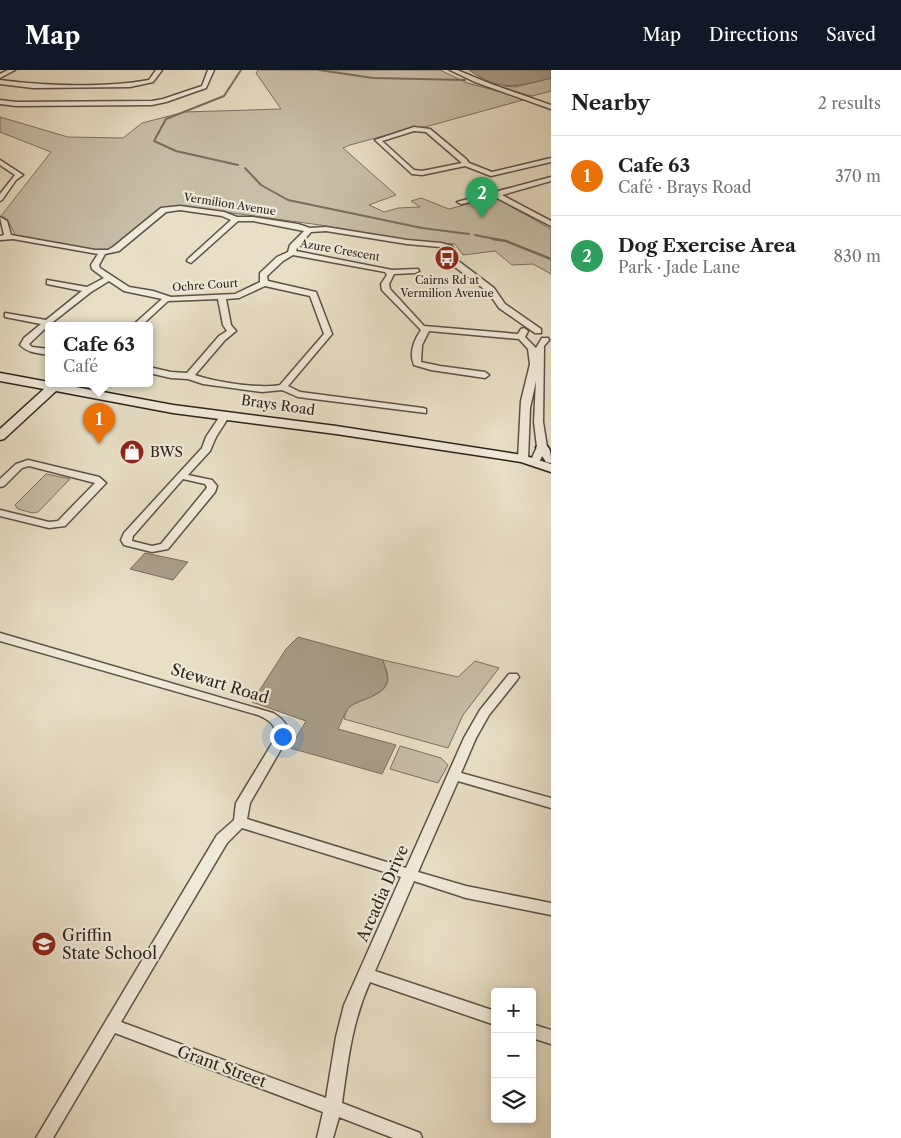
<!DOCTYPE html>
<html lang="en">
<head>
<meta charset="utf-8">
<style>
  :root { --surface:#fff; --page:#f6f6f6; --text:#202124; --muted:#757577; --line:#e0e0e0; --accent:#111827 }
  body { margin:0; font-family:"Libre Caslon Text",serif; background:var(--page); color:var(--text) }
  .controls { position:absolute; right:15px; bottom:15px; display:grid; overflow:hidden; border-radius:5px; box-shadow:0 2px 8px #0003 }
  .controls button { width:45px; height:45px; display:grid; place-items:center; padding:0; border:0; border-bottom:1px solid var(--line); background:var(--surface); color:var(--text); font:25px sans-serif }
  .you { position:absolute; left:282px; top:666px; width:18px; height:18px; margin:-12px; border:4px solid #fff; border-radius:50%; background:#1a73e8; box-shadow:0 0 0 8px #1a73e833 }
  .badge { display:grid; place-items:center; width:32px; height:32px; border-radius:50%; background:var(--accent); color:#fff; font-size:16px; font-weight:700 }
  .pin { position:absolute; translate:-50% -41px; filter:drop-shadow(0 1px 2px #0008) }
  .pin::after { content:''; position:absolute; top:26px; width:18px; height:15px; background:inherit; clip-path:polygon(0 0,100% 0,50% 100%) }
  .popup { position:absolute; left:45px; top:252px; width:108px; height:65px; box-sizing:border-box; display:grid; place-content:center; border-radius:5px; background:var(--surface); filter:drop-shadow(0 1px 4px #0005); font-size:16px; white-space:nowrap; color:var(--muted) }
  .popup b { font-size:19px; color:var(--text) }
  .popup::after { content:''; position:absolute; left:50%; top:100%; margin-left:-10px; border:10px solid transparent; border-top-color:var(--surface) }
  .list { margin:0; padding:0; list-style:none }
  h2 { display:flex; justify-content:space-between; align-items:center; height:65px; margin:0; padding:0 20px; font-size:21px }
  h2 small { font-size:16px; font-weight:400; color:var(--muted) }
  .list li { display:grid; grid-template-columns:32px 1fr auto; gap:15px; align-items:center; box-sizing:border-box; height:80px; padding:0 20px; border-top:1px solid var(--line) }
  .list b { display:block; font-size:19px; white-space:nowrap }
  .list p { margin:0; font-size:16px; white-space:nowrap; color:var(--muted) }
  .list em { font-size:16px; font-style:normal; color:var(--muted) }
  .icon { flex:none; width:28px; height:28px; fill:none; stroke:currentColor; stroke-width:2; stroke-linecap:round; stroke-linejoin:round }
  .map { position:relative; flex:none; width:551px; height:1068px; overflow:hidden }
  header { display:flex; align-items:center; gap:30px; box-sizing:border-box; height:70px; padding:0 25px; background:var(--accent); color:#fff }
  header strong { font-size:24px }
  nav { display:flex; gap:28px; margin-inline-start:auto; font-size:18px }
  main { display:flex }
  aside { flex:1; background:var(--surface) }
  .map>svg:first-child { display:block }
</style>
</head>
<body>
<header>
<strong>Map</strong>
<nav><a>Map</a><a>Directions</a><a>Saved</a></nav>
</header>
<main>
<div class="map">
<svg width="551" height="1068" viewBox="0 0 551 1068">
  <rect width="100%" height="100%" fill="#e8dfc6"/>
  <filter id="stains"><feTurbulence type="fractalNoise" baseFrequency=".004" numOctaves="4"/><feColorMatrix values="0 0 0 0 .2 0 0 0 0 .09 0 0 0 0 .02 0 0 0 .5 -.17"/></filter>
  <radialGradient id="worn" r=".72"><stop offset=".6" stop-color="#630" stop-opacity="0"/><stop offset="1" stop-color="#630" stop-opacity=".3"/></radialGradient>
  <!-- green -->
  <g fill="#c8bfa9" stroke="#7b7162">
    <polygon points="258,0 440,0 467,13 520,27 523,30 425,57 416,57 350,75 343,78 396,125 369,135 384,142 398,138 420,137 411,131 421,128 449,139 494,127 551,159 551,204 533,194 512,195 495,181 463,185 455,174 411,171 320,155 181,136 161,138 111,179 98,180 16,166 7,149 1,146 51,82 0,62 0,47 68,67 123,68 142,53 185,42 281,39 256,3"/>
    <polygon points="551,8 551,21 532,26 501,18 505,16 515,17"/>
    <polygon points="46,404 70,409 38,442 32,443 18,439 15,435"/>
    <path d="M383 590 458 607 475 591 499 598 463 645 448 678 344 649C345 645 346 641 348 638 358 628 388 627 388 608 388 602 384 596 383 590Z"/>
    <polygon points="400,676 441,688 448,695 438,713 390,699"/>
  </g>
  <!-- water -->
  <g fill="#a99f8c" stroke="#786d5f">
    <path d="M469 0H551V8C517 17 500 22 469 0Z"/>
    <polygon points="145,483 188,492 173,510 130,499"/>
    <path d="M298 567 383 590C384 597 389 605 387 612 383 626 362 629 352 635 345 639 342 652 338 659L396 675 382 704 290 678 306 651 252 632 286 579Z"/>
  </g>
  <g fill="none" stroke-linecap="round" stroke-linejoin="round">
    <!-- stream-far1 -->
    <g stroke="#786d5f" stroke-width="2">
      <polyline points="319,0 373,8 465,10"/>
      <polyline points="238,95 176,81 154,71 166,49 224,26 241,0"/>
      <polyline points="245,98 261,115 288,130 422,158 469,164"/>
      <polyline points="475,165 500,170"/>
    </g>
    <!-- stream -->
    <polyline stroke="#786d5f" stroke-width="2.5" points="493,169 506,171 551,189"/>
    <defs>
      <g id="street">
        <polygon points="8,0 15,0 0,8 0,4"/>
        <path d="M156 0H162L153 12 130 17 33 18 0 14V10C45 16 105 18 149 10Z"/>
        <polygon points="208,0 214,0 206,18 166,32 152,35 16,36 0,34 0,30 16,32 152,31 163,29 202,16"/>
        <polygon points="450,0 457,0 491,14 551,35 551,39 475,12"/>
        <path d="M414 57 430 59 466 89 469 93 492 102 551 88V92L491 106 465 96 422 105 412 104 375 70ZM414 61 426 62 462 93 422 101 414 100 382 71Z"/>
        <polygon points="0,90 23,105 16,110 2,130 0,131 0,124 15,105 0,95"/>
        <polygon points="551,107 551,111 502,125 551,151 551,156 495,127 461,134 457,132"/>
        <path d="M180 136 224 142 237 147H253L298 154 310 158 326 157 407 170 441 173 452 176 456 182 455 188 457 190 494 218 505 234 541 259V263H535L499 238 488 222 451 194 447 188 448 182 440 177 407 174 326 161 311 162 297 178 296 181 392 200 418 199 419 201 415 203 394 204 389 214 390 219 424 256 518 264 521 259 524 258 528 261 525 267 536 278 542 268H548L549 270 544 276 543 352 547 377 538 394H532L530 392 537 377 534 352 536 311 530 338 528 389 523 392 518 389 521 331 530 294 528 279 519 269 429 261 422 275 421 292 440 296 485 302 489 305 485 308 431 300 414 295C409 283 414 270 421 260L382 220 381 214 387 205 385 202 293 185 283 191 267 206 268 211 316 222 332 264 288 316 300 322 423 338 426 339V343L298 327 282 320 262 322 203 314 188 309 171 308 149 303V297L171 302 187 303 219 266 227 261 223 255 218 229 168 231 142 255H133L162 229 124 221 109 211 91 222 49 255 29 274 32 277 49 279V285C38 283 28 283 20 275L24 268 41 254 5 247V243L46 250 82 221 47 214V210L87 217 104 208 92 199 91 195 98 184 13 169 0 170V166L4 165 0 147 7 151 11 165 95 180H108L113 177 161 138ZM180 140 222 146 231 150 188 189 187 191 191 193 238 151H253L304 161 290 175 288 182 277 187 260 203V212L235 224 171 227 153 221 129 217 100 198 99 195 105 184 119 181 166 142ZM265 216 310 226 324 264 280 315C260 319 214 312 195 305L225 270 236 261 231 255 226 229 239 228Z"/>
        <path d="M225 342 230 345 216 367 210 381 188 405 212 410 217 416 215 422 168 479 152 482 124 475 121 470 124 463 202 378 206 367 222 343ZM183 409 205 414 207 417 206 419 161 474 152 476 132 471 133 466Z"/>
        <polygon points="28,390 99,407 106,413 65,456 49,458 0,446 0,440 49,452 58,451 95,413 29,396 22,398 4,416 0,417 0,409 16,394"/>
        <path d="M0 563 273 643C283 649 289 655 288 667L250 733 247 749 406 798 464 668 480 640 509 604H517L519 607 517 610 489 645 476 668 461 703 551 728V738L458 711 418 802 466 816 551 833V845L466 828 414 811 375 901 495 941V955L370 912C352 952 348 990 342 1033L420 1063 422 1068H393L339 1047 333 1068H317L323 1042 115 963 53 1068H36L217 765 234 750 236 733 276 667C276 654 269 650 258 645L0 571ZM242 758 401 807 344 935 336 967 326 1028 121 952 227 773Z"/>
        <polygon points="532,954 551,960 551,974 532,968"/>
      </g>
      <g id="secondary">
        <polygon points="0,303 173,335 336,356 523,385 551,394 551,402 521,392 489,387 336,364 173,343 56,321 4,369 0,370 0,359 44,319 0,311"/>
        <path d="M542 373C551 376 551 384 551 393L546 392 536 377Z"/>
      </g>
    </defs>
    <!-- street casing -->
    <use href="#street" stroke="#5c5246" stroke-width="3"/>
    <!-- secondary casing -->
    <use href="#secondary" stroke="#2e231b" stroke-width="3"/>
    <!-- street -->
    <use href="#street" fill="#f0eada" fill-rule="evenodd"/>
    <!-- secondary -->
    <use href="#secondary" fill="#f0eada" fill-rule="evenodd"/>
  </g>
  <!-- icons -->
  <defs>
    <symbol id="bus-disc" viewBox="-11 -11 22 22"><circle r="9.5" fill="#8f2418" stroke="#f0eada"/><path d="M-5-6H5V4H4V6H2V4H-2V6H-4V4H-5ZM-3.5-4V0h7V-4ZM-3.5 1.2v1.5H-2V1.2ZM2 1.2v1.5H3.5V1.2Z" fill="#fff"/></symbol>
    <symbol id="shop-disc" viewBox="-11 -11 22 22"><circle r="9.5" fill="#8f2418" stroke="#f0eada"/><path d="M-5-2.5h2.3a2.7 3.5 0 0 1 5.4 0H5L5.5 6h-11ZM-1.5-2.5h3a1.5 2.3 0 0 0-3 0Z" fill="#fff"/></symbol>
    <symbol id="school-disc" viewBox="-11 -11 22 22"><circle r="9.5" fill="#8f2418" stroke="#f0eada"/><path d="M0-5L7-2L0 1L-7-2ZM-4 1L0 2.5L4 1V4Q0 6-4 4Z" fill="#fff"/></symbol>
  </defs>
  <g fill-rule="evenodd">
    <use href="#bus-disc" x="433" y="174" width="28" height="28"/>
    <use href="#shop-disc" x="118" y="368" width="28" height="28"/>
    <use href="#school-disc" x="30" y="860" width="28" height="28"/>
  </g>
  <g text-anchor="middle" stroke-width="4.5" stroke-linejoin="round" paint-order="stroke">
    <!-- far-street labels -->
    <g font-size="11" fill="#2e231b" stroke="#f0eada">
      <text transform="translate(230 134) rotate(9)" y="4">Vermilion Avenue</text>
      <text transform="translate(340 180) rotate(10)" y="4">Azure Crescent</text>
      <text transform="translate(205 215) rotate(-4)" y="4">Ochre Court</text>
    </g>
    <!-- far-poi labels -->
    <g font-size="11" fill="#2e231b" stroke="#f0eada">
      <text x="447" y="214">Cairns Rd at<tspan x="447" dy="13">Vermilion Avenue</tspan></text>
    </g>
    <!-- street labels -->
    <g font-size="14" fill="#2e231b" stroke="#f0eada">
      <text transform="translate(278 335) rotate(8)" y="5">Brays Road</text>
    </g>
    <!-- poi labels -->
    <g font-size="14" fill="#2e231b" stroke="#f0eada" text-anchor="start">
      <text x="150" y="387">BWS</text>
    </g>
    <!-- near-street labels -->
    <g font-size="16" fill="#2e231b" stroke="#f0eada">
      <text transform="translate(220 613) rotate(17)" y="6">Stewart Road</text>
      <text transform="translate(382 823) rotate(-66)" y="6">Arcadia Drive</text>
      <text transform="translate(222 996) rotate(20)" y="6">Grant Street</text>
    </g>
    <!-- near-poi labels -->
    <g font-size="16" fill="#2e231b" stroke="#f0eada" text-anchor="start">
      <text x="62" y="871">Griffin<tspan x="62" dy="18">State School</tspan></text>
    </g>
  </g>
  <rect width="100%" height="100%" filter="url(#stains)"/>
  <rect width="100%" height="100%" fill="url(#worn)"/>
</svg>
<div class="controls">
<button>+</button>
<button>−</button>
<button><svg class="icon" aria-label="layers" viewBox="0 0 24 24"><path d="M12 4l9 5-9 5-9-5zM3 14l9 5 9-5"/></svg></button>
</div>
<div class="you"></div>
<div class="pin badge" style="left:99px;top:374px;background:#e8710a">1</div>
<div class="popup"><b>Cafe 63</b>Café</div>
<div class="pin badge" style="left:482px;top:148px;background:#2e9e5b">2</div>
</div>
<aside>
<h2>Nearby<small>2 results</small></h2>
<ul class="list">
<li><span class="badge" style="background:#e8710a">1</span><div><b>Cafe 63</b><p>Café · Brays Road</p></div><em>370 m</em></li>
<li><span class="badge" style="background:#2e9e5b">2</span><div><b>Dog Exercise Area</b><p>Park · Jade Lane</p></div><em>830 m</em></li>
</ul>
</aside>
</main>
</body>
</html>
